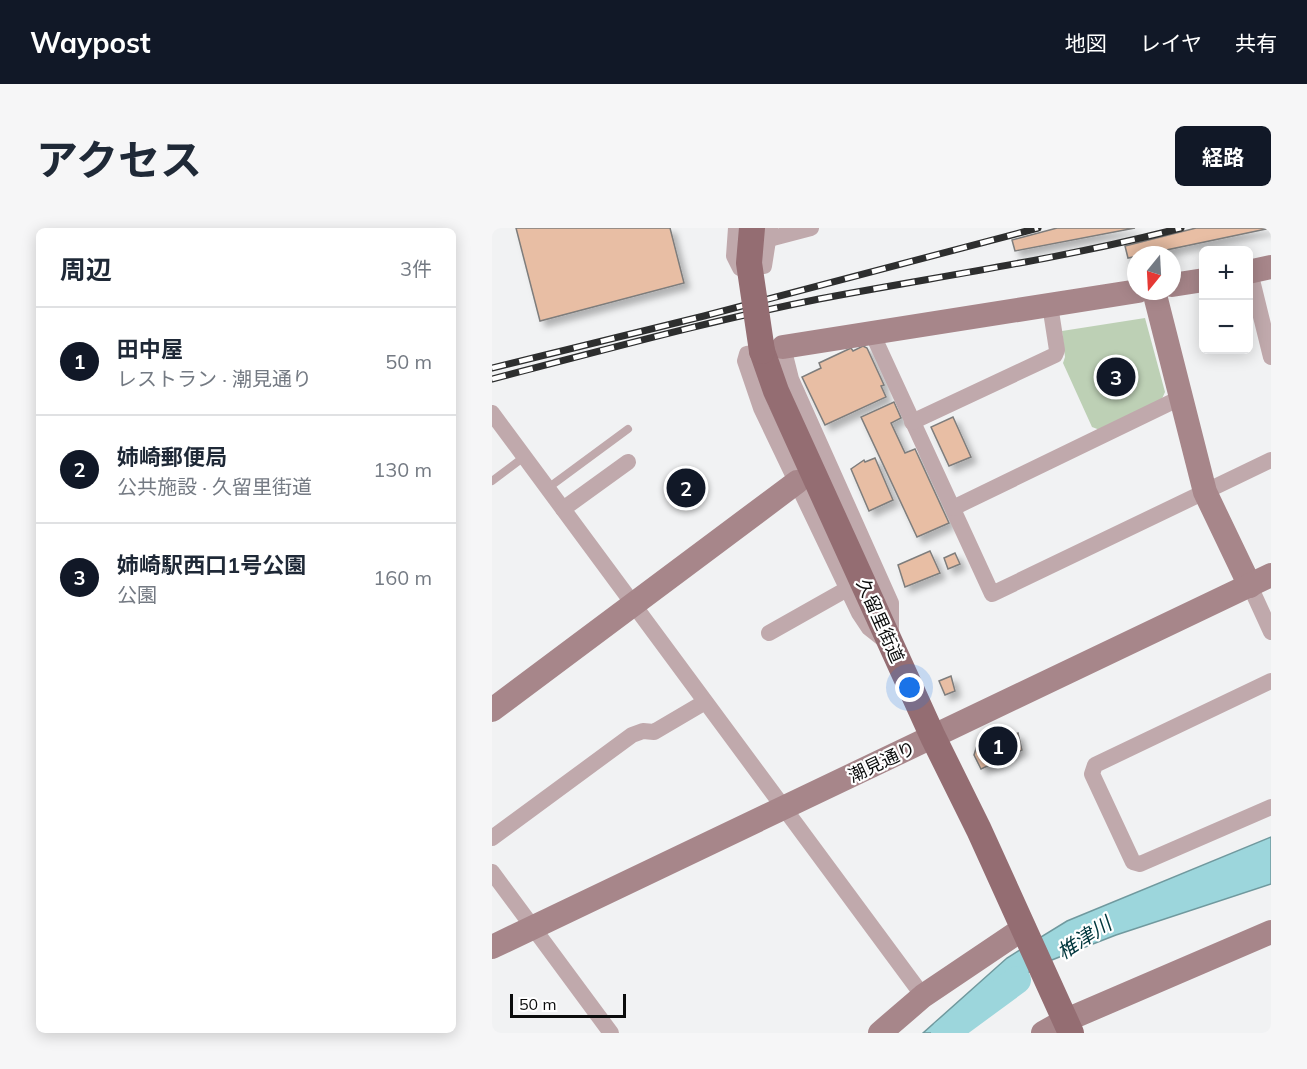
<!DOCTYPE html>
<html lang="ja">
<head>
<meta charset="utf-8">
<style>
  :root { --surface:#fff; --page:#f6f6f7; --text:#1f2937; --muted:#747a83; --line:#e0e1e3; --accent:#111827 }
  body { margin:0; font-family:Mulish,"Noto Sans JP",sans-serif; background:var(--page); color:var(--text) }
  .controls { position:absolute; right:18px; top:18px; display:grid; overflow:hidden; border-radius:9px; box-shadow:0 3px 15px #0003 }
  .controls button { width:54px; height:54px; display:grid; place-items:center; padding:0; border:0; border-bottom:2px solid var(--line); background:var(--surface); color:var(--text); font:30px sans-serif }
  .compass { position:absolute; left:635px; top:18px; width:54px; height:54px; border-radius:50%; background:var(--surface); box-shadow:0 3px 15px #0003; rotate:198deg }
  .scale { position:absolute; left:18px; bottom:15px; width:116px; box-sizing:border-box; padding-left:6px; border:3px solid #0b0c0c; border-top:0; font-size:16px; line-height:21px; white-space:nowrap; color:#0b0c0c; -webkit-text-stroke:4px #fff; paint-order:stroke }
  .you { position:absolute; left:418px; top:460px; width:21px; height:21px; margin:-15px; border:4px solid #fff; border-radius:50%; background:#1a73e8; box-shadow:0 0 0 9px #1a73e833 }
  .badge { display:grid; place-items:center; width:39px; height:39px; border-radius:50%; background:var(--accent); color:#fff; font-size:20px; font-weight:700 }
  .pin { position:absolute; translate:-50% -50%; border:3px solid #fff; box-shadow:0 2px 6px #0006 }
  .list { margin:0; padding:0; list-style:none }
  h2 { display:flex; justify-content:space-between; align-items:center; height:78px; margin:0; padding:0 24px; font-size:26px }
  h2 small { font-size:20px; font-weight:400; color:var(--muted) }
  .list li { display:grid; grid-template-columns:39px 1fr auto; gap:18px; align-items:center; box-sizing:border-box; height:108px; padding:0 24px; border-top:2px solid var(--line) }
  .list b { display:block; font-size:22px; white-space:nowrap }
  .list p { margin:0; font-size:20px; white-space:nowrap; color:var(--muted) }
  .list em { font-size:20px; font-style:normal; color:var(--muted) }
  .map { position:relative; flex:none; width:779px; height:805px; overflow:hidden; border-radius:9px }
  header { display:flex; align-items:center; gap:36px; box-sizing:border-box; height:84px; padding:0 30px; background:var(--accent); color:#fff }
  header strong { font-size:28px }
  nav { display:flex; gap:33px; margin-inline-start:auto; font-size:21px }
  .intro { display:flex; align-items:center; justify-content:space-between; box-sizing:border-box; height:144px; padding:0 36px }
  h1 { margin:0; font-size:42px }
  .button { padding:15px 27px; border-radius:9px; background:var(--accent); color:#fff; font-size:21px; font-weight:700 }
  main { display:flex; gap:36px; padding:0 36px }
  aside { flex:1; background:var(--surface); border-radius:9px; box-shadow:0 3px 15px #0003 }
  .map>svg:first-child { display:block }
</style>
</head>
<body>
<header>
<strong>Waypost</strong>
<nav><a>地図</a><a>レイヤ</a><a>共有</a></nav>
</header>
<div class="intro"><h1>アクセス</h1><a class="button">経路</a></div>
<main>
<aside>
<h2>周辺<small>3件</small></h2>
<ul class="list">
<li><span class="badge">1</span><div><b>田中屋</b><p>レストラン · 潮見通り</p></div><em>50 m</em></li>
<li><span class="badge">2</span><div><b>姉崎郵便局</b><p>公共施設 · 久留里街道</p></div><em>130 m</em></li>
<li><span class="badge">3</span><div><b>姉崎駅西口1号公園</b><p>公園</p></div><em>160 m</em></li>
</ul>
</aside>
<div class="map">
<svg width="779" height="805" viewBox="0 0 779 805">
  <defs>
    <filter id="shadow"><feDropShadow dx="5.5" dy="5.5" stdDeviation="3" flood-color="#0004"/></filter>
  </defs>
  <rect width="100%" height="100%" fill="#f1f2f3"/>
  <!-- green -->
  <polygon fill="#bdd0b5" points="653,90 673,164 669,173 608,202 600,199 571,135 573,129 570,103"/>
  <!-- water -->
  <polygon fill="#9cd6dc" stroke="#70999e" stroke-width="1.5" points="779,609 779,656 624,707 547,737 453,805 431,805 515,730 575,693"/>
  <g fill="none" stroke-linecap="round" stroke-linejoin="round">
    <!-- river -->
    <polyline stroke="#9cd6dc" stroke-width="28" points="453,805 525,752"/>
  </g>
  <!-- building -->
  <g fill="#e8bea4" stroke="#7e7d7c" stroke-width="1.5" filter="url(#shadow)">
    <polygon points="24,0 178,0 192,55 48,93"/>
    <polygon points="565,0 643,0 523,23 520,12"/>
    <polygon points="704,0 779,0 636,30 633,18"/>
    <polygon points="371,118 375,120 392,157 389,158 394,169 333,197 310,149 329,140 327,135 359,120 361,123"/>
    <polygon points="402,174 409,190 399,195 413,225 423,221 457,295 425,309 369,189"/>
    <polygon points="461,189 479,229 457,238 439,199"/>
    <polygon points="383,230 401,272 377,283 359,241 372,232 373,234"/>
    <polygon points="438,323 448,345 413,359 406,337"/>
    <polygon points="463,325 468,336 456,341 452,330"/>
    <polygon points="459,448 463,463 453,467 447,453"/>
    <polygon points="511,499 515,509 526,505 530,522 489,541 482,527 486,514"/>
  </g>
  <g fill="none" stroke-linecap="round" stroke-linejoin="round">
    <!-- lane -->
    <g stroke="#c0a9ac" stroke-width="8">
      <polyline points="0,253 32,229"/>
      <polyline points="56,260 136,201"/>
    </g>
    <!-- street -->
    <g stroke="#c0a9ac" stroke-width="16">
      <polyline points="244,0 242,28 248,40 272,38 278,0"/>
      <polyline points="277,11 319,0"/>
      <polyline points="758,44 779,129"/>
      <polyline points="380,105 500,366 779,232"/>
      <polyline points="282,121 291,119 299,151 399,375 399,408"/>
      <polyline points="261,125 255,126 253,133 269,180 367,385 377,400 396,415"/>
      <polyline points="0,185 431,768"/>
      <polyline points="420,194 563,127 565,122 558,77"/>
      <polyline points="461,280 688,170"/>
      <polyline points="71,281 136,234"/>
      <polyline points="758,358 779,404"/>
      <polyline points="277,405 355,361"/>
      <polyline points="779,453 603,537 600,546 641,634 648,636 779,579"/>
      <polyline points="0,610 140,507 151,503 162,504 213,474"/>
      <polyline points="0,644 119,805"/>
    </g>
    <!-- secondary -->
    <g stroke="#a7868a" stroke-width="24">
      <polyline points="756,44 779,39"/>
      <polyline points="680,57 712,52"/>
      <polyline points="662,63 713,264 758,358"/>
      <polyline points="291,119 646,63"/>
      <polyline points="0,482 305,254"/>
      <polyline points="0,719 779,347"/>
      <polyline points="388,805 431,768 532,700"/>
      <polyline points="551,805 572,793 779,704"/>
    </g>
    <!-- primary -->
    <polyline stroke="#946d72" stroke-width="26" points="270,123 284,163 441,509 487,602 579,805"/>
    <defs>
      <g id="rail">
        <polyline points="0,140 212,88 546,0"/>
        <path d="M0 151C109 123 217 93 327 71 448 48 570 31 689 0"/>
      </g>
    </defs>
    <!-- rail casing -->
    <use href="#rail" stroke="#2d2e2e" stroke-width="7"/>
    <!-- rail -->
    <use href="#rail" stroke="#fff" stroke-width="4.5" stroke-dasharray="14" stroke-linecap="butt"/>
    <!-- primary-bridge -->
    <polyline stroke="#946d72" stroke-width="26" points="260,0 257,35 270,123"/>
  </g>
  <g text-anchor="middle" stroke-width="4.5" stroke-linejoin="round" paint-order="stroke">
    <!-- street labels -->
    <g font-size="18" fill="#0b0c0c" stroke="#fff">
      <text transform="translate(388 393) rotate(66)" y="6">久留里街道</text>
      <text transform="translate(390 534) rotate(-25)" y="6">潮見通り</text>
    </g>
    <!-- water labels -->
    <g font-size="20" font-style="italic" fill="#00373d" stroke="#fff">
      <text transform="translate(592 710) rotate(-33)" y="7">椎津川</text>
    </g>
  </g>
</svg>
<div class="controls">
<button>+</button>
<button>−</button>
</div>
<svg class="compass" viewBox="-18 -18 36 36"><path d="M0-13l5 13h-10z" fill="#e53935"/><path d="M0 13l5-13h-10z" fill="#747a83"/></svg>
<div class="scale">50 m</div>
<div class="you"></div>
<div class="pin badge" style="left:506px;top:518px">1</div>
<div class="pin badge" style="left:194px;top:260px">2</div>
<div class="pin badge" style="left:624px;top:149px">3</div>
</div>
</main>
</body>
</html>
